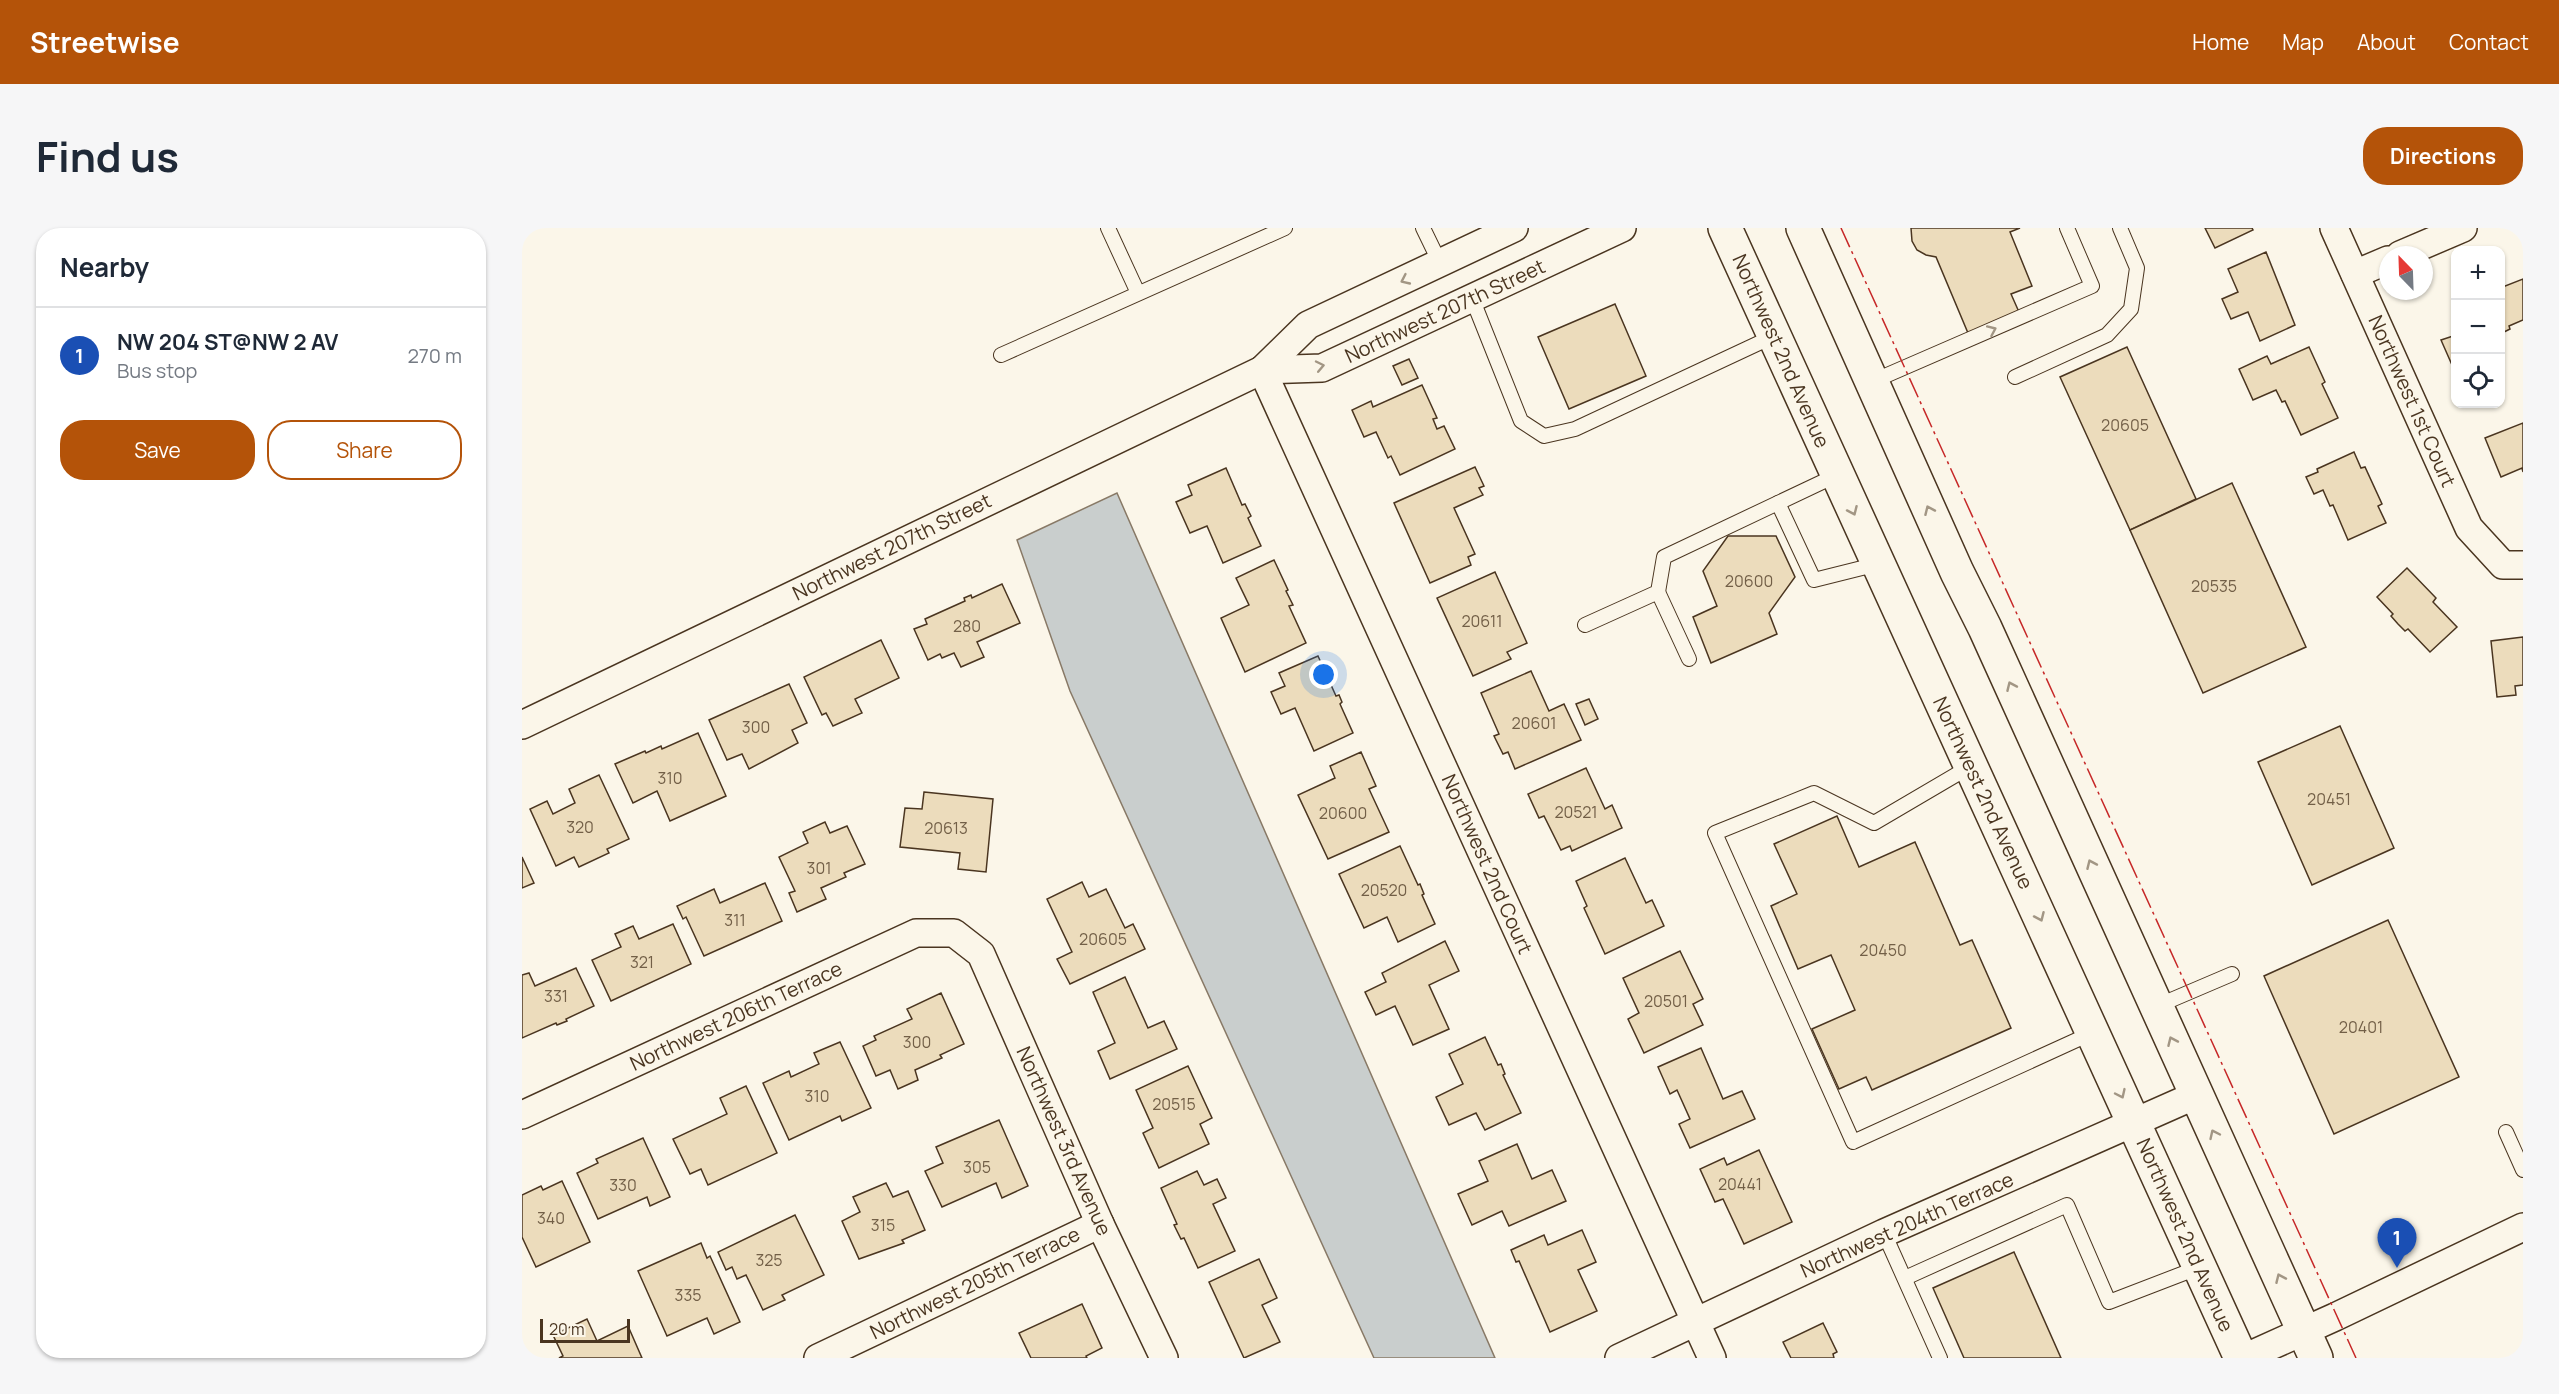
<!DOCTYPE html>
<html lang="en">
<head>
<meta charset="utf-8">
<style>
  :root { --surface:#fff; --page:#f6f6f7; --text:#1f2937; --muted:#747a83; --line:#e0e1e3; --accent:#b45309 }
  body { margin:0; font-family:Manrope,sans-serif; background:var(--page); color:var(--text) }
  .controls { position:absolute; right:18px; top:18px; display:grid; overflow:hidden; border-radius:12px; box-shadow:0 2px 4px #0004 }
  .controls button { width:54px; height:54px; display:grid; place-items:center; padding:0; border:0; border-bottom:2px solid var(--line); background:var(--surface); color:var(--text); font:30px sans-serif }
  .compass { position:absolute; left:1857px; top:18px; width:54px; height:54px; border-radius:50%; background:var(--surface); box-shadow:0 2px 4px #0004; rotate:337deg }
  .scale { position:absolute; left:18px; bottom:15px; width:90px; box-sizing:border-box; padding-left:6px; border:3px solid #4a3520; border-top:0; font-size:16px; line-height:21px; white-space:nowrap; color:#4a3520; -webkit-text-stroke:4px #fbf6e9; paint-order:stroke }
  .you { position:absolute; left:802px; top:447px; width:21px; height:21px; margin:-15px; border:4px solid #fff; border-radius:50%; background:#1a73e8; box-shadow:0 0 0 9px #1a73e833 }
  .badge { display:grid; place-items:center; width:39px; height:39px; border-radius:50%; background:var(--accent); color:#fff; font-size:20px; font-weight:700 }
  .pin { position:absolute; translate:-50% -50px; filter:drop-shadow(0 2px 3px #0008) }
  .pin::after { content:''; position:absolute; top:32px; width:21px; height:18px; background:inherit; clip-path:polygon(0 0,100% 0,50% 100%) }
  .list { margin:0; padding:0; list-style:none }
  h2 { display:flex; justify-content:space-between; align-items:center; height:78px; margin:0; padding:0 24px; font-size:26px }
  h2 small { font-size:20px; font-weight:400; color:var(--muted) }
  .list li { display:grid; grid-template-columns:39px 1fr auto; gap:18px; align-items:center; box-sizing:border-box; height:96px; padding:0 24px; border-top:2px solid var(--line) }
  .list b { display:block; font-size:22px; white-space:nowrap }
  .list p { margin:0; font-size:20px; white-space:nowrap; color:var(--muted) }
  .list em { font-size:20px; font-style:normal; color:var(--muted) }
  .actions { display:flex; gap:12px; padding:18px 24px }
  .actions a { flex:1; padding:14px 0; border:2px solid var(--accent); border-radius:24px; text-align:center; font-size:21px; color:var(--accent) }
  .actions .main { background:var(--accent); color:#fff }
  .icon { flex:none; width:33px; height:33px; fill:none; stroke:currentColor; stroke-width:2; stroke-linecap:round; stroke-linejoin:round }
  .map { position:relative; flex:none; width:2001px; height:1130px; overflow:hidden; border-radius:24px }
  header { display:flex; align-items:center; gap:36px; box-sizing:border-box; height:84px; padding:0 30px; background:var(--accent); color:#fff }
  header strong { font-size:28px }
  nav { display:flex; gap:33px; margin-inline-start:auto; font-size:21px }
  .intro { display:flex; align-items:center; justify-content:space-between; box-sizing:border-box; height:144px; padding:0 36px }
  h1 { margin:0; font-size:42px }
  .button { padding:15px 27px; border-radius:24px; background:var(--accent); color:#fff; font-size:21px; font-weight:700 }
  main { display:flex; gap:36px; padding:0 36px }
  aside { flex:1; background:var(--surface); border-radius:24px; box-shadow:0 2px 4px #0004 }
  .map>svg:first-child { display:block }
</style>
</head>
<body>
<header>
<strong>Streetwise</strong>
<nav><a>Home</a><a>Map</a><a>About</a><a>Contact</a></nav>
</header>
<div class="intro"><h1>Find us</h1><a class="button">Directions</a></div>
<main>
<aside>
<h2>Nearby<small></small></h2>
<ul class="list">
<li><span class="badge" style="background:#1a4fb4">1</span><div><b>NW 204 ST@NW 2 AV</b><p>Bus stop</p></div><em>270 m</em></li>
</ul>
<div class="actions"><a class="main">Save</a><a>Share</a></div>
</aside>
<div class="map">
<svg width="2001" height="1130" viewBox="0 0 2001 1130">
  <rect width="100%" height="100%" fill="#fbf6e9"/>
  <!-- water -->
  <polygon fill="#c9cecd" stroke="#887966" stroke-width="1.5" points="595,265 973,1130 852,1130 548,463 495,312"/>
  <!-- building -->
  <g fill="#ecdcbc" stroke="#4a3520" stroke-width="1.5">
    <polygon points="1389,0 1498,0 1488,4 1510,58 1489,66 1497,84 1446,105 1414,29 1404,27 1395,22 1390,13"/>
    <polygon points="1683,0 1730,0 1731,2 1693,20"/>
    <polygon points="1744,24 1773,97 1738,113 1726,84 1709,91 1700,71 1716,64 1706,41"/>
    <polygon points="2001,51 2001,92 1987,98 1988,101 1978,106 1978,60"/>
    <polygon points="1093,76 1124,148 1047,181 1016,109"/>
    <polygon points="1934,107 1934,146 1919,112"/>
    <polygon points="1605,119 1674,271 1608,302 1538,149"/>
    <polygon points="1787,119 1803,154 1800,156 1816,190 1779,207 1763,173 1760,174 1754,162 1731,172 1717,141 1745,128 1749,136"/>
    <polygon points="887,131 896,150 880,157 871,138"/>
    <polygon points="900,157 915,190 911,191 915,201 922,198 933,221 878,247 869,228 866,230 854,204 842,209 830,182 849,173 851,179"/>
    <polygon points="2001,195 2001,244 2000,240 1979,249 1963,210"/>
    <polygon points="1832,224 1839,240 1843,239 1860,276 1856,278 1864,295 1826,312 1811,277 1808,278 1801,262 1792,266 1784,249 1796,244 1795,241"/>
    <polygon points="953,239 962,258 957,260 961,267 932,280 953,326 946,329 949,337 908,355 872,275"/>
    <polygon points="704,240 720,277 723,276 729,288 726,290 739,318 701,335 685,298 668,305 654,274 670,267 666,257"/>
    <polygon points="1710,255 1784,419 1681,465 1608,302"/>
    <polygon points="1206,308 1254,308 1273,349 1247,385 1255,406 1189,435 1171,389 1195,378 1181,343"/>
    <polygon points="752,332 766,362 764,363 771,377 767,378 784,415 723,444 699,390 727,377 714,350"/>
    <polygon points="1885,340 1914,370 1911,374 1935,399 1908,424 1886,401 1883,403 1876,396 1869,388 1871,386 1855,369"/>
    <polygon points="973,344 1005,415 985,424 989,431 951,448 915,370"/>
    <polygon points="480,356 498,395 455,414 462,429 439,439 432,425 420,430 418,426 406,432 392,401 405,396 403,391 443,373 442,370 449,367 450,370"/>
    <polygon points="2001,409 2001,457 1993,458 1994,467 1975,469 1969,413"/>
    <polygon points="359,412 377,450 333,471 340,485 311,498 304,485 300,487 282,449"/>
    <polygon points="796,428 814,468 817,467 820,474 818,476 831,505 792,523 773,480 759,486 749,464 763,458 757,445"/>
    <polygon points="1009,443 1027,483 1042,476 1059,512 993,541 986,524 981,526 972,508 977,506 959,465"/>
    <polygon points="267,456 285,495 270,502 276,515 227,541 220,526 205,532 187,492"/>
    <polygon points="1067,471 1076,491 1063,497 1054,476"/>
    <polygon points="1818,498 1872,620 1790,657 1736,534"/>
    <polygon points="176,505 204,568 148,593 135,563 111,575 93,536 123,523 124,525 139,518 140,521"/>
    <polygon points="839,524 854,558 847,561 867,604 806,631 776,567 813,550 808,538"/>
    <polygon points="1064,540 1083,581 1090,577 1100,600 1050,623 1048,618 1039,622 1022,588 1017,590 1006,566"/>
    <polygon points="77,547 107,611 85,621 87,625 57,639 52,629 34,638 8,581 25,573 31,586 53,575 47,561"/>
    <polygon points="402,564 471,571 464,644 436,641 438,625 378,619 383,580 400,581"/>
    <polygon points="1315,588 1337,639 1393,614 1438,717 1450,712 1489,800 1350,862 1344,849 1317,861 1290,801 1333,782 1309,727 1276,741 1249,678 1275,666 1252,616"/>
    <polygon points="303,594 308,605 325,598 343,636 322,645 324,649 299,660 304,671 275,684 267,665 273,663 257,629 286,615 281,604"/>
    <polygon points="878,618 896,657 898,656 902,666 900,667 913,696 876,714 865,689 842,700 817,646"/>
    <polygon points="0,629 12,655 0,660"/>
    <polygon points="1103,630 1124,675 1130,672 1142,698 1083,726 1062,680 1065,678 1054,653"/>
    <polygon points="560,654 567,669 584,661 603,700 611,696 623,721 548,756 535,731 550,724 525,671"/>
    <polygon points="243,655 260,693 182,728 164,689 161,691 155,678 192,661 198,675"/>
    <polygon points="1866,692 1937,849 1812,906 1742,748"/>
    <polygon points="151,696 169,736 89,773 70,732 99,719 93,706 111,698 117,711"/>
    <polygon points="923,713 937,743 907,757 927,801 891,817 873,778 854,787 843,764 864,754 860,745"/>
    <polygon points="1158,723 1181,771 1171,776 1181,797 1122,825 1106,791 1117,785 1101,750"/>
    <polygon points="54,740 72,778 44,791 45,793 35,797 34,795 0,810 0,747 7,745 13,758"/>
    <polygon points="603,749 626,800 642,793 655,821 588,851 576,823 593,815 571,764"/>
    <polygon points="419,765 442,816 418,827 420,830 393,842 396,852 376,861 368,842 354,848 341,818 354,812 352,808 390,791 385,781"/>
    <polygon points="963,809 976,837 979,836 983,846 981,847 999,885 963,902 954,885 927,897 914,869 941,856 927,826"/>
    <polygon points="318,814 349,880 320,893 318,888 267,912 241,855 267,843 269,849 297,836 292,825"/>
    <polygon points="1179,820 1201,871 1220,863 1233,891 1168,920 1157,896 1168,891 1155,862 1148,866 1136,839"/>
    <polygon points="666,838 690,890 678,896 687,916 637,940 621,905 631,900 614,862"/>
    <polygon points="224,858 255,925 186,957 179,941 168,946 151,911 205,886 198,870"/>
    <polygon points="477,892 506,958 480,970 474,955 420,979 403,943 421,935 414,919"/>
    <polygon points="121,910 148,969 128,978 125,969 76,991 55,945 76,935 74,931"/>
    <polygon points="995,916 1010,951 1030,942 1044,973 987,998 980,983 950,997 936,966 966,953 957,933"/>
    <polygon points="1237,922 1270,994 1222,1016 1201,971 1193,974 1178,941 1202,930 1205,937"/>
    <polygon points="675,943 682,957 695,951 704,970 691,976 713,1023 676,1040 662,1010 659,1011 652,997 655,996 639,960"/>
    <polygon points="40,953 68,1014 14,1039 0,1009 0,967 19,958 21,962"/>
    <polygon points="364,955 371,969 386,963 403,1002 380,1012 382,1015 337,1031 320,993 338,984 331,969"/>
    <polygon points="273,987 302,1047 260,1067 263,1072 241,1082 224,1047 215,1051 210,1039 204,1042 196,1024"/>
    <polygon points="1060,1002 1074,1034 1056,1042 1075,1083 1028,1104 997,1033 994,1034 989,1022 1022,1007 1026,1017"/>
    <polygon points="179,1015 185,1030 188,1028 218,1094 192,1106 185,1090 145,1108 116,1043"/>
    <polygon points="1492,1024 1539,1130 1442,1130 1411,1060"/>
    <polygon points="737,1031 755,1070 740,1077 758,1114 722,1130 687,1054"/>
    <polygon points="560,1076 580,1120 564,1128 565,1130 509,1130 497,1105"/>
    <polygon points="65,1091 75,1113 106,1098 120,1130 37,1130 41,1128 31,1107"/>
    <polygon points="1301,1095 1315,1124 1311,1126 1312,1130 1269,1130 1261,1114"/>
  </g>
  <g fill="none" stroke-linecap="round" stroke-linejoin="round">
    <defs>
      <g id="lane">
        <polyline points="586,0 616,65"/>
        <polyline points="901,0 918,35"/>
        <polyline points="950,70 999,193 1022,208 1053,201 1252,108"/>
        <polyline points="479,127 763,0"/>
        <polyline points="1493,149 1585,107 1609,81 1615,40 1598,0"/>
        <polyline points="1349,154 1570,58 1545,0"/>
        <polyline points="1256,275 1292,352 1356,336"/>
        <polyline points="1136,364 1167,431"/>
        <polyline points="1063,397 1136,364 1142,329 1315,247"/>
        <polyline points="1449,538 1352,595 1292,565 1193,605 1331,914 1570,805"/>
        <polyline points="1635,778 1710,746"/>
        <polyline points="1984,904 2001,942"/>
        <polyline points="1362,1005 1418,1130"/>
        <polyline points="1383,1050 1545,977 1587,1074 1678,1039"/>
      </g>
      <g id="street">
        <polyline points="1812,0 1947,300 1981,337 2001,337"/>
        <polyline points="1878,27 1941,0"/>
        <polyline points="1833,46 1866,32"/>
        <polyline points="740,142 1190,1130"/>
        <polyline points="740,142 800,140 1100,0"/>
        <polyline points="0,497 740,142 786,97 992,0"/>
        <polyline points="0,887 394,705 432,705 459,726 578,996 642,1130"/>
        <polyline points="296,1130 578,996"/>
        <polyline points="1097,1130 1362,1005 1674,867"/>
        <polyline points="1722,1130 1813,1089 2001,999"/>
      </g>
      <g id="primary">
        <polyline points="1203,0 1719,1130"/>
        <polyline points="1281,0 1435,344 1463,400 1794,1130"/>
      </g>
    </defs>
    <!-- lane casing -->
    <use href="#lane" stroke="#4a3520" stroke-width="16"/>
    <!-- street casing -->
    <use href="#street" stroke="#4a3520" stroke-width="30"/>
    <!-- primary casing -->
    <use href="#primary" stroke="#4a3520" stroke-width="36"/>
    <!-- lane -->
    <use href="#lane" stroke="#fbf6e9" stroke-width="14"/>
    <!-- street -->
    <use href="#street" stroke="#fbf6e9" stroke-width="27"/>
    <!-- primary -->
    <use href="#primary" stroke="#fbf6e9" stroke-width="33"/>
    <!-- power -->
    <polyline stroke="#c62828" stroke-width="1.5" stroke-dasharray="21 4.5 3 4.5" stroke-linecap="butt" points="1319,0 1834,1130"/>
  </g>
  <!-- one-way arrows -->
  <defs><path id="oneway-chevron" d="M-2-3.5L2.5 0L-2 3.5" fill="none" stroke-width="1.6" stroke-linecap="round" stroke-linejoin="round" transform="scale(1.5)"/></defs>
  <g stroke="#a29684">
    <use href="#oneway-chevron" transform="translate(883 52) rotate(155)"/>
    <use href="#oneway-chevron" transform="translate(1470 102) rotate(-24)"/>
    <use href="#oneway-chevron" transform="translate(798 138) rotate(-12)"/>
    <use href="#oneway-chevron" transform="translate(1407 282) rotate(-114)"/>
    <use href="#oneway-chevron" transform="translate(1331 283) rotate(66)"/>
    <use href="#oneway-chevron" transform="translate(1489 458) rotate(-114)"/>
    <use href="#oneway-chevron" transform="translate(1569 636) rotate(-114)"/>
    <use href="#oneway-chevron" transform="translate(1518 689) rotate(66)"/>
    <use href="#oneway-chevron" transform="translate(1650 813) rotate(-114)"/>
    <use href="#oneway-chevron" transform="translate(1599 866) rotate(65)"/>
    <use href="#oneway-chevron" transform="translate(1692 906) rotate(-115)"/>
    <use href="#oneway-chevron" transform="translate(1758 1050) rotate(-114)"/>
  </g>
  <g text-anchor="middle" stroke-width="4.5" stroke-linejoin="round" paint-order="stroke">
    <!-- number labels -->
    <g font-size="16" fill="#725f47">
      <text x="1603" y="203">20605</text>
      <text x="1227" y="359">20600</text>
      <text x="1692" y="364">20535</text>
      <text x="960" y="399">20611</text>
      <text x="445" y="404">280</text>
      <text x="1012" y="501">20601</text>
      <text x="234" y="505">300</text>
      <text x="148" y="556">310</text>
      <text x="1807" y="577">20451</text>
      <text x="1054" y="590">20521</text>
      <text x="821" y="591">20600</text>
      <text x="58" y="605">320</text>
      <text x="424" y="606">20613</text>
      <text x="297" y="646">301</text>
      <text x="862" y="668">20520</text>
      <text x="213" y="698">311</text>
      <text x="581" y="717">20605</text>
      <text x="1361" y="728">20450</text>
      <text x="120" y="740">321</text>
      <text x="34" y="774">331</text>
      <text x="1144" y="779">20501</text>
      <text x="1839" y="805">20401</text>
      <text x="395" y="820">300</text>
      <text x="295" y="874">310</text>
      <text x="652" y="882">20515</text>
      <text x="455" y="945">305</text>
      <text x="1218" y="962">20441</text>
      <text x="101" y="963">330</text>
      <text x="29" y="996">340</text>
      <text x="361" y="1003">315</text>
      <text x="247" y="1038">325</text>
      <text x="166" y="1073">335</text>
    </g>
    <!-- street labels -->
    <g font-size="20" fill="#4a3520" stroke="#fbf6e9">
      <text transform="translate(923 83) rotate(-25)" y="7">Northwest 207th Street</text>
      <text transform="translate(1259 123) rotate(66)" y="7">Northwest 2nd Avenue</text>
      <text transform="translate(1890 173) rotate(66)" y="7">Northwest 1st Court</text>
      <text transform="translate(370 319) rotate(-26)" y="7">Northwest 207th Street</text>
      <text transform="translate(1461 565) rotate(65)" y="7">Northwest 2nd Avenue</text>
      <text transform="translate(965 636) rotate(66)" y="7">Northwest 2nd Court</text>
      <text transform="translate(214 788) rotate(-25)" y="7">Northwest 206th Terrace</text>
      <text transform="translate(542 913) rotate(66)" y="7">Northwest 3rd Avenue</text>
      <text transform="translate(1385 997) rotate(-24)" y="7">Northwest 204th Terrace</text>
      <text transform="translate(1663 1007) rotate(66)" y="7">Northwest 2nd Avenue</text>
      <text transform="translate(453 1055) rotate(-26)" y="7">Northwest 205th Terrace</text>
    </g>
  </g>
</svg>
<div class="controls">
<button>+</button>
<button>−</button>
<button><svg class="icon" aria-label="locate" viewBox="0 0 24 24"><circle cx="12" cy="12" r="6"/><path d="M12 2v4M12 18v4M2 12h4M18 12h4"/></svg></button>
</div>
<svg class="compass" viewBox="-18 -18 36 36"><path d="M0-13l5 13h-10z" fill="#e53935"/><path d="M0 13l5-13h-10z" fill="#747a83"/></svg>
<div class="scale">20 m</div>
<div class="you"></div>
<div class="pin badge" style="left:1875px;top:1040px;background:#1a4fb4">1</div>
</div>
</main>
</body>
</html>
